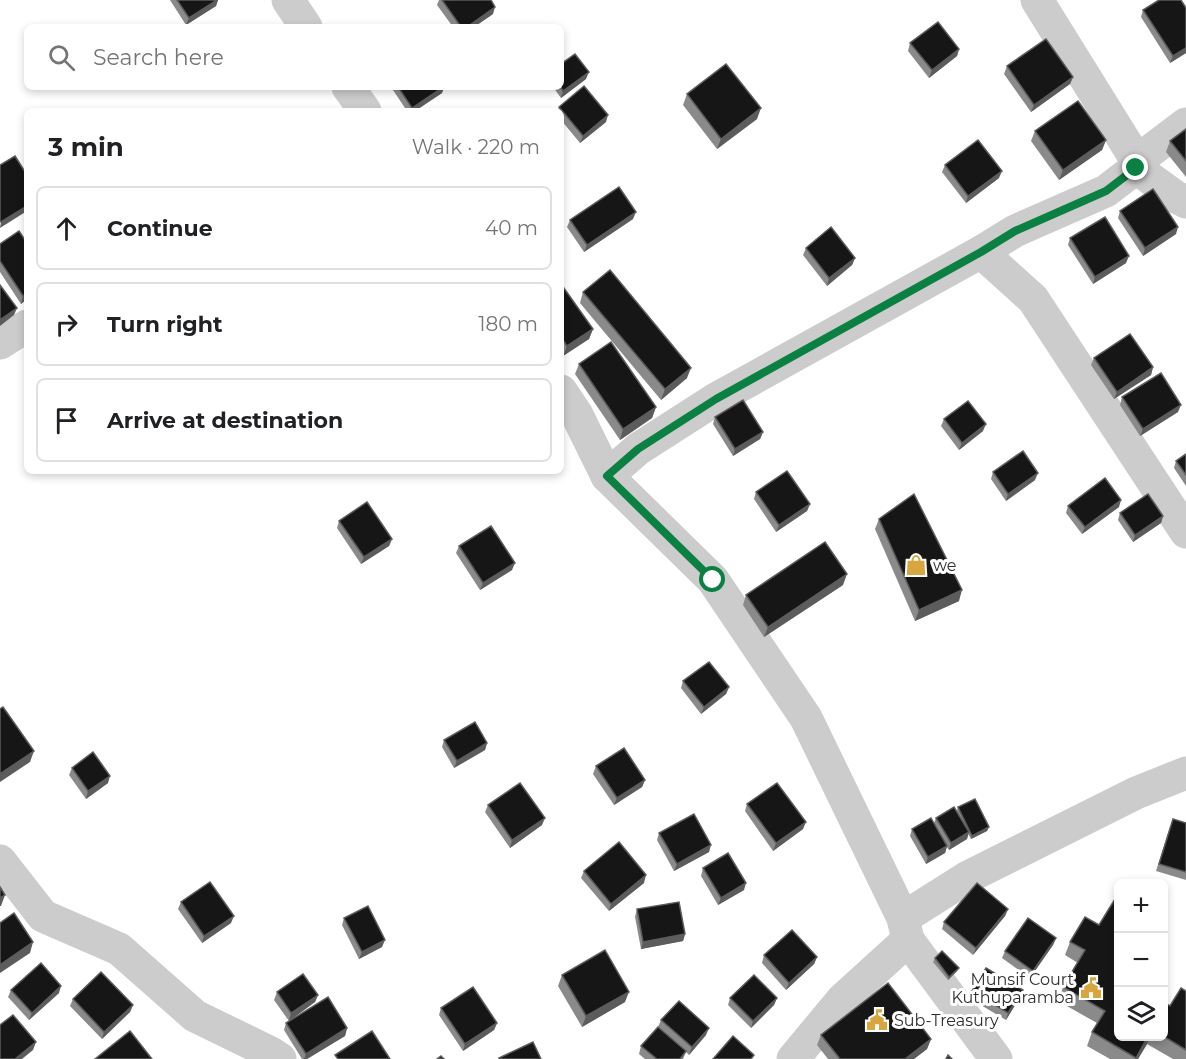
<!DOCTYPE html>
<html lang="en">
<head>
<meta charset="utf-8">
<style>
  :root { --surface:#fff; --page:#f6f6f6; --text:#202124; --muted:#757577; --line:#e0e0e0 }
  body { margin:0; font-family:Montserrat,sans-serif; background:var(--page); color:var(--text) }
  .controls { position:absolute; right:18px; bottom:18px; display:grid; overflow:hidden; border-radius:9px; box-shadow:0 3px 9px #0003 }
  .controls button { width:54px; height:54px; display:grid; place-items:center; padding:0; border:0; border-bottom:2px solid var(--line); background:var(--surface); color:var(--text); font:30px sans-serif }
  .stop { position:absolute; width:18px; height:18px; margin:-14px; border:4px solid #0b8043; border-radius:50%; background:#fff }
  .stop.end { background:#0b8043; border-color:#fff; box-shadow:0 2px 6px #0008 }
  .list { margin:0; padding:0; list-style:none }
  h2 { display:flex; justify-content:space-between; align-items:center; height:78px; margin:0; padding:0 24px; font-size:26px }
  h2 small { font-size:20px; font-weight:400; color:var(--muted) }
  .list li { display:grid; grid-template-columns:39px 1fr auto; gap:18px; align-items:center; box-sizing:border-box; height:84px; margin:0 12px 12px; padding:0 12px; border:2px solid var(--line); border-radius:9px }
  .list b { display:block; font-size:22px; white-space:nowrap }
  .list em { font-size:20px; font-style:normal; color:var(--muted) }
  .icon { flex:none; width:33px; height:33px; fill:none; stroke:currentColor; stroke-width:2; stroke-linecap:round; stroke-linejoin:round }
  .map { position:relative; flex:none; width:1186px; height:1059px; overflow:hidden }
  .search { position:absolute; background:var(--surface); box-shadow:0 3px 9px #0003; left:24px; top:24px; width:540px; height:66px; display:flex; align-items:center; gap:15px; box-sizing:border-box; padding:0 21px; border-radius:9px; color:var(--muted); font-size:22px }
  .panel { position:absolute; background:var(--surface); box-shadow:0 3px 9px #0003; left:24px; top:108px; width:540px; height:366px; border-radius:9px }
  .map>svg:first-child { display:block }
</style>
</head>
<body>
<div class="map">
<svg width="1186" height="1059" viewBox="0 0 1186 1059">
  <rect width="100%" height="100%" fill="#fff"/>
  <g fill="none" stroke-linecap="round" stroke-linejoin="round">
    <!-- minor -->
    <g stroke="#ccc" stroke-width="33">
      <polyline points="288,0 306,27"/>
      <polyline points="1037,0 1137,161"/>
      <polyline points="348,87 365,111"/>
      <polyline points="1186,124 1137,161 1136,168 1106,191 1015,231 981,252 1033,299 1186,532"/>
      <polyline points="1136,168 1176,197 1186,202"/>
      <polyline points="0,343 27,326"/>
      <polyline points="561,391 577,415 607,476 713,580 806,718 903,918 908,940 842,1000 793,1059"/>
      <polyline points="607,476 638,449 716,399 981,252"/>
      <polyline points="0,861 43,916 119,949 195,1016 271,1053 280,1059"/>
      <polyline points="903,918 968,877 1136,793 1186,773"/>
      <polyline points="908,940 996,1059"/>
    </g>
  </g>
  <!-- wall -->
  <g fill="#8a8a8a">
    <polygon points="170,0 218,0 216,6 186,25"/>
    <polygon points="439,0 491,0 493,14 474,27 453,27 437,5"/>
    <polygon points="1143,10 1186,53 1170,63 1141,17"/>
    <polygon points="910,43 959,49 957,56 929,78 908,51"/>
    <polygon points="1007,66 1073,77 1070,84 1031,112 1004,74"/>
    <polygon points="586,79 561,98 553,87 561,87"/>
    <polygon points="391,87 444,87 442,93 415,111 407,111"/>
    <polygon points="687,94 757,119 717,149 683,105"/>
    <polygon points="559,107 606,122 580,143 561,120 561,111 558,111"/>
    <polygon points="1186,129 1186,177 1166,152 1170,141"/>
    <polygon points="1035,131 1106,140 1102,150 1059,180 1031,141"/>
    <polygon points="945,165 999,178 966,203 942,172"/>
    <polygon points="1120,211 1176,234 1143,256 1118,218"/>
    <polygon points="633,219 584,252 567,227 570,220"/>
    <polygon points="1070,238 1126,263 1093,284 1068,245"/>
    <polygon points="0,244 27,299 21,304 0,272"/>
    <polygon points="806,248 855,258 852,265 827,286 803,255"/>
    <polygon points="561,284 593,329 589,339 563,356 561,353"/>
    <polygon points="583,292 687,378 661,400 580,303"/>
    <polygon points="1094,358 1153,367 1151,375 1114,399 1091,365"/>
    <polygon points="579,364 656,407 652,418 620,440 575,374"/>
    <polygon points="1122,397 1178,412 1140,436 1120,405"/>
    <polygon points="715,417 763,432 760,439 733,456 713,424"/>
    <polygon points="944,419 983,431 959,450 941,426"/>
    <polygon points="1186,454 1186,486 1174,468 1176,461"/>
    <polygon points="993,472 1035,480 1006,501 991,479"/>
    <polygon points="756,492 810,504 807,511 776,532 754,499"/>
    <polygon points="1068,506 1119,507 1082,534 1066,513"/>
    <polygon points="1120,513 1163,516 1161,523 1133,542 1118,520"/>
    <polygon points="879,519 959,601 915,621 875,529"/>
    <polygon points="339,521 392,539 389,546 361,564 337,528"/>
    <polygon points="459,546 512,570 480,590 456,553"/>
    <polygon points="843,585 764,637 743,605 746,595"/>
    <polygon points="683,681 729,687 726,694 701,714 681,688"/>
    <polygon points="444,740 487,743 485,750 454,768 442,747"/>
    <polygon points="596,766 645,780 642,787 614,805 593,774"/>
    <polygon points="72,768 108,783 86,799 69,775"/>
    <polygon points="747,804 803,829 773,851 745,811"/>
    <polygon points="488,805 542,825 510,848 485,812"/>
    <polygon points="958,807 989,827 987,831 971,839 968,834 967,839 949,850 947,847 945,853 926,864 910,836 912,829 934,823 936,818 961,818 957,811"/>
    <polygon points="1186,823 1186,880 1156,871 1170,827"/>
    <polygon points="659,833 709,852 674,871 657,840"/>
    <polygon points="703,868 744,890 718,905 701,876"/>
    <polygon points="584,871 644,883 609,911 581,878"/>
    <polygon points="181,902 231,923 202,943 178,909"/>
    <polygon points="637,909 685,934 683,941 641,949 635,917"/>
    <polygon points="1008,909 1005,916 973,955 942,929 944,922"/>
    <polygon points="1085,917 1119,1036 1164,1036 1170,1006 1186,991 1186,1059 1173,1059 1147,1044 1138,1059 1110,1059 1087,1046 1092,1032 1097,1023 1058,1001 1063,987 1078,963 1065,955 1070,942"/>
    <polygon points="344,918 382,947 359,959 342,925"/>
    <polygon points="1056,938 1053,945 1030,978 1002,958 1005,951"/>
    <polygon points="764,955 817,957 814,964 786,990 762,963"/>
    <polygon points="935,958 959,968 957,971 948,980 933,962"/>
    <polygon points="562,975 625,1002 582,1027 558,986"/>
    <polygon points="11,990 59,993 29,1020 8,997"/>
    <polygon points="972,991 1020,997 1006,1020 969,998"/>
    <polygon points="277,992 318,995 315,1002 289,1021 274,1000"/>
    <polygon points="730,998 777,998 774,1005 751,1028 728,1005"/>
    <polygon points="73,999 133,1005 130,1012 102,1039 70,1006"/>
    <polygon points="441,1008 497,1023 494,1030 463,1051 439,1015"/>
    <polygon points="661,1020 706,1035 689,1055 686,1052 683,1059 645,1059 639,1054 641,1046 673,1040 658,1027"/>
    <polygon points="286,1023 347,1028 345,1036 307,1059 302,1059 284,1030"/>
    <polygon points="821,1035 931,1039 927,1049 914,1059 828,1059 817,1045"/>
  </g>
  <!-- shaded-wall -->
  <g fill="#5c5c5c">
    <polygon points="217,0 218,0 216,6 186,25 189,18"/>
    <polygon points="495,7 493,14 474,27 467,27"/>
    <polygon points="1186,48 1186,53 1170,63 1173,56"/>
    <polygon points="959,49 957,56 929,78 932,70"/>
    <polygon points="589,72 586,79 561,98 563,91"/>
    <polygon points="1073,77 1070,84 1031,112 1034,105"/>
    <polygon points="443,87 444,87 442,93 415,111 411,111 412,108"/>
    <polygon points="761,108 757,119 717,149 721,139"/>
    <polygon points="608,115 606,122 580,143 583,136"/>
    <polygon points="1106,140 1102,150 1059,180 1063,170"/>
    <polygon points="1002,171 999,178 966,203 968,196"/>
    <polygon points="27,206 27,211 0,228 1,222"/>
    <polygon points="636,212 633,219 584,252 587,245"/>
    <polygon points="1178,227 1176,234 1143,256 1145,248"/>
    <polygon points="1129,256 1126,263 1093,284 1095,277"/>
    <polygon points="855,258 852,265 827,286 829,278"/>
    <polygon points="27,294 27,299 21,304 23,296"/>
    <polygon points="17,308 14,315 0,326 0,320"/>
    <polygon points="593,329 589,339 563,356 567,346"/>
    <polygon points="1153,367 1151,375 1114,399 1117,392"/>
    <polygon points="691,368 687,378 661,400 665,389"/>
    <polygon points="1181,405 1178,412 1140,436 1143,429"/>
    <polygon points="656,407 652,418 620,440 623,429"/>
    <polygon points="986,424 983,431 959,450 962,443"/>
    <polygon points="763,432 760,439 733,456 735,449"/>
    <polygon points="1038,473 1035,480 1006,501 1008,494"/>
    <polygon points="1121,500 1119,507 1082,534 1085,527"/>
    <polygon points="810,504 807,511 776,532 779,525"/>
    <polygon points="1163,516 1161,523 1133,542 1135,535"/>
    <polygon points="392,539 389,546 361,564 364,557"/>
    <polygon points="515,563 512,570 480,590 483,583"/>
    <polygon points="847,574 843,585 764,637 768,627"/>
    <polygon points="962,590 959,601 915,621 919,610"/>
    <polygon points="729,687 726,694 701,714 704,707"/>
    <polygon points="487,743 485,750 454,768 457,761"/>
    <polygon points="34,751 30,762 0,782 0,774"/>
    <polygon points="110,776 108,783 86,799 88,791"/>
    <polygon points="645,780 642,787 614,805 617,798"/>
    <polygon points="545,818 542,825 510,848 512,840"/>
    <polygon points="806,822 803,829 773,851 776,843"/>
    <polygon points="989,827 987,831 971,839 972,836"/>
    <polygon points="969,832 967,839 949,850 951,843"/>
    <polygon points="711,845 709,852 674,871 677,864"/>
    <polygon points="947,846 945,853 926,864 928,857"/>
    <polygon points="646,875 644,883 609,911 611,904"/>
    <polygon points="746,883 744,890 718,905 721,898"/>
    <polygon points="5,895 1,906 0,906 0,898"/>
    <polygon points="1008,909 1005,916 973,955 976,948"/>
    <polygon points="234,916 231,923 202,943 204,936"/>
    <polygon points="685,934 683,941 641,949 643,942"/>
    <polygon points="1056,938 1053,945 1030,978 1033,971"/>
    <polygon points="385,940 382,947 359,959 362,952"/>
    <polygon points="33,942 30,953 0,973 0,965"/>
    <polygon points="817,957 814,964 786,990 789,983"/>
    <polygon points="959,968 957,971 948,980 949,977"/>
    <polygon points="61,986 59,993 29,1020 32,1013"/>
    <polygon points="1023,990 1020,997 1006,1020 1008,1013"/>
    <polygon points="629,992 625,1002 582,1027 586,1016"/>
    <polygon points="318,995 315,1002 289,1021 291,1013"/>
    <polygon points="777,998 774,1005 751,1028 753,1021"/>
    <polygon points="133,1005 130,1012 102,1039 104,1032"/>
    <polygon points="497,1023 494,1030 463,1051 465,1044"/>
    <polygon points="347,1028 345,1036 307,1059 304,1059 306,1054"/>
    <polygon points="709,1028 706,1035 689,1055 692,1047"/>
    <polygon points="1148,1036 1150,1036 1147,1044 1138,1059 1135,1059"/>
    <polygon points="931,1039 927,1049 914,1059 905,1059"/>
    <polygon points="36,1042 33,1050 22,1059 15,1059"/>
  </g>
  <!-- building -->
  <g fill="#161616" stroke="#5c5c5c" stroke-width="1.5">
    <polygon points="177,0 217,0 189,18"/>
    <polygon points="442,0 491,0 495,7 467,27 461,27"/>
    <polygon points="1159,0 1181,0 1186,8 1186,48 1173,56 1143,10"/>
    <polygon points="938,22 959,49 932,70 910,43"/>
    <polygon points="1046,39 1073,77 1034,105 1007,66"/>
    <polygon points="575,54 589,72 563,91 561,87 561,64"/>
    <polygon points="726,64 761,108 721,139 687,94"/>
    <polygon points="584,86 608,115 583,136 559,107"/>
    <polygon points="398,87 443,87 412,108"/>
    <polygon points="1078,101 1106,140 1063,170 1035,131"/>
    <polygon points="1186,129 1186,161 1170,141"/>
    <polygon points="978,140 1002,171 968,196 945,165"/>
    <polygon points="15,156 27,175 27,206 1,222 0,221 0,165"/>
    <polygon points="619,187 636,212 587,245 570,220"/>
    <polygon points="1153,189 1178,227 1145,248 1120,211"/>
    <polygon points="1105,217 1129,256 1095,277 1070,238"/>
    <polygon points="831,227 855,258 829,278 806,248"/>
    <polygon points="19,231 27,243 27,294 23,296 0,261 0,244"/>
    <polygon points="610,270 691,368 665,389 583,292"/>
    <polygon points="561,284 593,329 567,346 561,337"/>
    <polygon points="0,285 17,308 0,320"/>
    <polygon points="1130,334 1153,367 1117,392 1094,358"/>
    <polygon points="611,342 656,407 623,429 579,364"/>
    <polygon points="1161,373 1181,405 1143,429 1122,397"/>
    <polygon points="743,400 763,432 735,449 715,417"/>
    <polygon points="968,401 986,424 962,443 944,419"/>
    <polygon points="1023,451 1038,473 1008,494 993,472"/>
    <polygon points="1186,454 1186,475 1176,461"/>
    <polygon points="787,471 810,504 779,525 756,492"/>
    <polygon points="1105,478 1121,500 1085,527 1068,506"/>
    <polygon points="914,494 962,590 919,610 879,519"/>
    <polygon points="1148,494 1163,516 1135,535 1120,513"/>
    <polygon points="367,502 392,539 364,557 339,521"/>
    <polygon points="491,526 515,563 483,583 459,546"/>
    <polygon points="825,542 847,574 768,627 746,595"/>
    <polygon points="709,662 729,687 704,707 683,681"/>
    <polygon points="3,707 34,751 0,774 0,709"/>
    <polygon points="475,722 487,743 457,761 444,740"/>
    <polygon points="624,748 645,780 617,798 596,766"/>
    <polygon points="93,752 110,776 88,791 72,768"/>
    <polygon points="520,783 545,818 512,840 488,805"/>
    <polygon points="777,783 806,822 776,843 747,804"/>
    <polygon points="975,799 989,827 972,836 958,807"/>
    <polygon points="954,807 969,832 951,843 936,818"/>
    <polygon points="694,814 711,845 677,864 659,833"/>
    <polygon points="931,818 947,846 928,857 912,829"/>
    <polygon points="1173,819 1186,823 1186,872 1159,864"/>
    <polygon points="619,842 646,875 611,904 584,871"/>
    <polygon points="728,853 746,883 721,898 703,868"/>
    <polygon points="210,882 234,916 204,936 181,902"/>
    <polygon points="977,883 1008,909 976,948 944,922"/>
    <polygon points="0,887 5,895 0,898"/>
    <polygon points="1115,899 1119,901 1119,1036 1148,1036 1136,1058 1092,1032 1105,1011 1063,987 1085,950 1070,942 1085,917 1099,925"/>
    <polygon points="679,902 685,934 643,942 637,909"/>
    <polygon points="368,906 385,940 362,952 344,918"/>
    <polygon points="14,913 33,942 0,965 0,923"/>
    <polygon points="1028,918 1056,938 1033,971 1005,951"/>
    <polygon points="792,930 817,957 789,983 764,955"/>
    <polygon points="605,950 629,992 586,1016 562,975"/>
    <polygon points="942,951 959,968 949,977 935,958"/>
    <polygon points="41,963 61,986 32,1013 11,990"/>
    <polygon points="986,968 1023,990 1008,1013 972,991"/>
    <polygon points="101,972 133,1005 104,1032 73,999"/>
    <polygon points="303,974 318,995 291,1013 277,992"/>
    <polygon points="754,975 777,998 753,1021 730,998"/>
    <polygon points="888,983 931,1039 905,1059 840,1059 821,1035"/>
    <polygon points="473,987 497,1023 465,1044 441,1008"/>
    <polygon points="1181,988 1186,991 1186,1050 1163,1036 1164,1036 1164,1002 1170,1006"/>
    <polygon points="328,997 347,1028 306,1054 286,1023"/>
    <polygon points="679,1001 709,1028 692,1047 661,1020"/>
    <polygon points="13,1015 36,1042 15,1059 0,1059 0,1025"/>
    <polygon points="658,1027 686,1051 680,1059 657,1059 641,1046"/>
    <polygon points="130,1031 152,1059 95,1059"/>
    <polygon points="372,1031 390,1059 338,1059 335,1055"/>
    <polygon points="733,1036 754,1055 751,1059 713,1059"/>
    <polygon points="533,1042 541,1059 499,1059 499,1058"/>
    <polygon points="948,1055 952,1059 946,1059"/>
    <polygon points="441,1056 444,1059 437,1059"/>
  </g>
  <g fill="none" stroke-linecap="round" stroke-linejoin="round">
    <!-- route -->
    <polyline stroke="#0b8043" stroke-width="8" points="713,580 607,476 638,449 716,399 981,252 1015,231 1106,191 1136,168"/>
  </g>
  <!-- icons -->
  <defs>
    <symbol id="shop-bare" viewBox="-9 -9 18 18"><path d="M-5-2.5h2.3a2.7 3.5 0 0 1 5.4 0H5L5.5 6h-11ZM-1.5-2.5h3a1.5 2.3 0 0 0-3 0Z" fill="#d8a63f" stroke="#fff" stroke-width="2.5" paint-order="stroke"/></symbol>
    <symbol id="civic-bare" viewBox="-9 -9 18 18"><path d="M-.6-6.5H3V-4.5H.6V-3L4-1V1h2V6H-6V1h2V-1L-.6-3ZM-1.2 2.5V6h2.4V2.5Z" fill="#d8a63f" stroke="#fff" stroke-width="2.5" paint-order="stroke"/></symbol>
  </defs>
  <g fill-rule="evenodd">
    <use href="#shop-bare" x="901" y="550" width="30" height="30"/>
    <use href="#civic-bare" x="1076" y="973" width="30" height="30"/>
    <use href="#civic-bare" x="862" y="1005" width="30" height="30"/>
  </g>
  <g text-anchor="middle" stroke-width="6" stroke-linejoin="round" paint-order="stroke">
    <!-- poi labels -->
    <g font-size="16" fill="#2f2f2f" stroke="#fff" text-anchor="start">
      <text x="933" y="571">we</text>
      <text x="1074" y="985" text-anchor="end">Munsif Court<tspan x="1074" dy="18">Kuthuparamba</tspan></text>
      <text x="894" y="1026">Sub-Treasury</text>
    </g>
  </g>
</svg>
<div class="controls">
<button>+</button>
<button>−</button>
<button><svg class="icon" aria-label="layers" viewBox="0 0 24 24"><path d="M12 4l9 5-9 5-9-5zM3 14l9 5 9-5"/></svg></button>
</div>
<div class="stop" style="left:713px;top:580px"></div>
<div class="stop end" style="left:1136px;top:168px"></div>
<div class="search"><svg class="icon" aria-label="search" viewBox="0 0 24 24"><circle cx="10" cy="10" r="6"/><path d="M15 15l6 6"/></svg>Search here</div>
<section class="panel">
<h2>3 min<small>Walk · 220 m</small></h2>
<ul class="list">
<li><svg class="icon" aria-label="ahead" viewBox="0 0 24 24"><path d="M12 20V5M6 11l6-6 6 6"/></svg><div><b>Continue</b></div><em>40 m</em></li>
<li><svg class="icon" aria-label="right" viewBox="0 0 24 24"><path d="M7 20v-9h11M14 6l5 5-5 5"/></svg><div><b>Turn right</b></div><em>180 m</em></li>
<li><svg class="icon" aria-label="arrive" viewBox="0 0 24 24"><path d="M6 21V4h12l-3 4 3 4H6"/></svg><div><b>Arrive at destination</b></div></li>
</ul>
</section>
</div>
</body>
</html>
